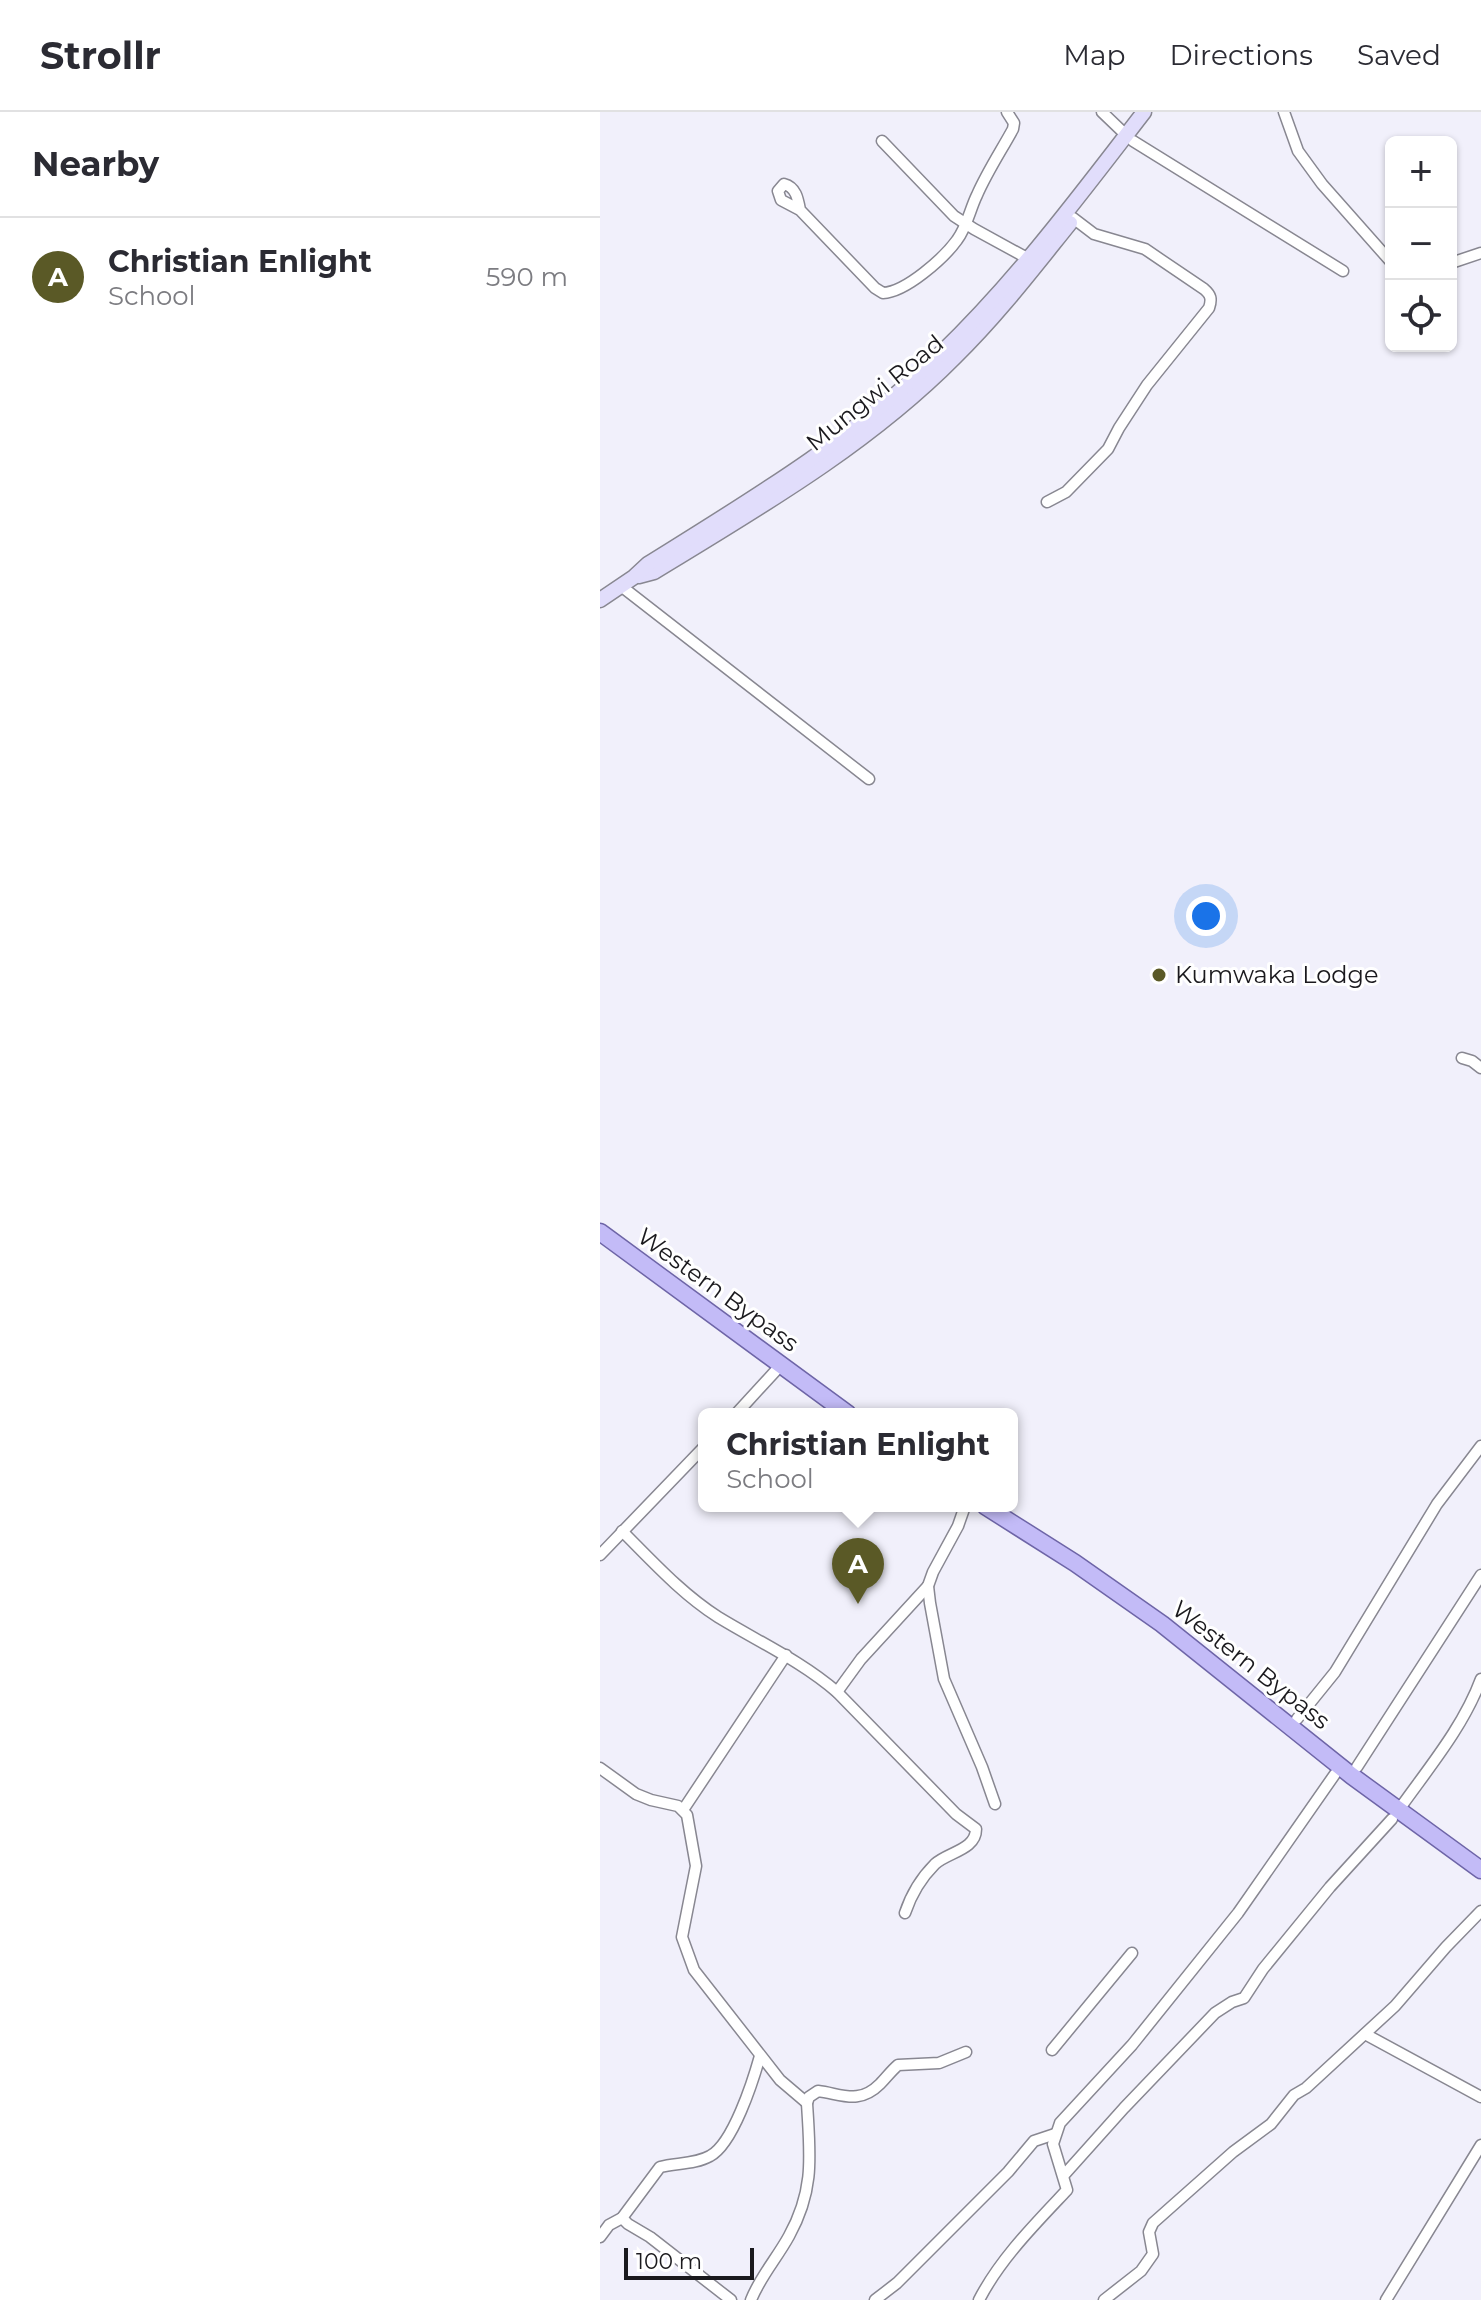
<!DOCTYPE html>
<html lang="en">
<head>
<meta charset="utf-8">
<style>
  :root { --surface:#fff; --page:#f2f2f3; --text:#2b2b33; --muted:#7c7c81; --line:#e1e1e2; --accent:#5a5926 }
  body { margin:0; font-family:Montserrat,sans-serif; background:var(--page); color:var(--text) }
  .controls { position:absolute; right:24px; top:24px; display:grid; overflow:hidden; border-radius:12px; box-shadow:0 2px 6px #0004 }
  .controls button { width:72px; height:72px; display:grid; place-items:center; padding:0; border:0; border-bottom:2px solid var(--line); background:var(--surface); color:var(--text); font:40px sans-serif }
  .scale { position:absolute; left:24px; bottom:20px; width:130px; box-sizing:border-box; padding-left:8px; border:4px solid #1a191d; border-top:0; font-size:22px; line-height:28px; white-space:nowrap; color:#1a191d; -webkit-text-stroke:6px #fff; paint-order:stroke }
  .you { position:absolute; left:606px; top:804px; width:28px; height:28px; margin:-20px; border:6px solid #fff; border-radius:50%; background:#1a73e8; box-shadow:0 0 0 12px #1a73e833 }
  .badge { display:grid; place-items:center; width:52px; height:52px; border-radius:50%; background:var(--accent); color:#fff; font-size:26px; font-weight:700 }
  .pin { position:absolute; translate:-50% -66px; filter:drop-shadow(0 2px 4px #0008) }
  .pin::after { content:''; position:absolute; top:42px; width:28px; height:24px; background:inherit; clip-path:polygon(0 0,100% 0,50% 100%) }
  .popup { position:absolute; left:98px; top:1296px; width:320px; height:104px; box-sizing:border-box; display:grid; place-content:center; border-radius:12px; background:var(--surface); filter:drop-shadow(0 2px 6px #0005); font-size:26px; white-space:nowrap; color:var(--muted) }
  .popup b { font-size:30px; color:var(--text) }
  .popup::after { content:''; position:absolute; left:50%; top:100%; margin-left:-16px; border:16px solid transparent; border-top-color:var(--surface) }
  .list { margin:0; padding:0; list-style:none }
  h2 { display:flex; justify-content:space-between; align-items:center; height:104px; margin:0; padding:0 32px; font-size:34px }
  h2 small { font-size:26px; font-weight:400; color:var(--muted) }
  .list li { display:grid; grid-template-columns:52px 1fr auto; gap:24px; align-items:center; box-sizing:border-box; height:120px; padding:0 32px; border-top:2px solid var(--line) }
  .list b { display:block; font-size:30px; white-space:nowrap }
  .list p { margin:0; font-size:26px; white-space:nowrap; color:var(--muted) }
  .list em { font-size:26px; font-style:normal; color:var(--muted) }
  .icon { flex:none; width:44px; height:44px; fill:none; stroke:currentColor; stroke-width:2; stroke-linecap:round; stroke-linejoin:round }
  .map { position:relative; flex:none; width:881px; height:2188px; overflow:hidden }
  header { display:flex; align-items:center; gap:48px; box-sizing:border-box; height:112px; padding:0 40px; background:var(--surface); border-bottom:2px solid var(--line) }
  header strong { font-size:38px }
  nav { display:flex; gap:44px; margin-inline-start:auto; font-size:28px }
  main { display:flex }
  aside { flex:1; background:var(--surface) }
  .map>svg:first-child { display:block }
</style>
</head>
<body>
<header>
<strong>Strollr</strong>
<nav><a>Map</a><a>Directions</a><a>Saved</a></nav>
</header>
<main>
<aside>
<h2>Nearby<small></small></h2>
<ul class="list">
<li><span class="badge">A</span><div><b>Christian Enlight</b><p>School</p></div><em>590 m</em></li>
</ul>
</aside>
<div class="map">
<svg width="881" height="2188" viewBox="0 0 881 2188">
  <rect width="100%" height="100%" fill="#f1f0fb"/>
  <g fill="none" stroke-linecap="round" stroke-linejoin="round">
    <defs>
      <g id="street">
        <polyline points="502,0 526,23"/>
        <polyline points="684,0 698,39 722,72 791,150"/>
        <polyline points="282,29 354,104 374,117 427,146"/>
        <polyline points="533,29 743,159"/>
        <path d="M200 98C198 87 196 75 184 72L178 79 181 88 200 98 275 176 283 181C306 180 344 146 357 128 367 115 370 97 377 83 387 60 401 39 413 17L414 11 407 0"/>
        <polyline points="851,151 881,141"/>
        <path d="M447 390 466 380 508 337 519 316 547 273 609 196C612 187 611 183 604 177L545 137 494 122 473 106"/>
        <polyline points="21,474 269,667"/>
        <polyline points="862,946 872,949 881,956"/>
        <polyline points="136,1302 180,1254"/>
        <polyline points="365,1394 358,1414 333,1460 328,1474 330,1491 344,1567 382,1655 395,1692"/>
        <path d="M22 1419C53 1450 82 1482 118 1505 159 1530 201 1549 237 1580L356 1702 376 1717C376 1738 348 1740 335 1752 321 1766 311 1783 305 1801"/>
        <polyline points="0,1443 104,1335"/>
        <polyline points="237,1580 261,1547 328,1474"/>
        <polyline points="697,1607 735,1560 837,1392 881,1334"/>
        <polyline points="757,1655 881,1463"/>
        <polyline points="0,1656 36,1682 51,1688 78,1694 87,1703 96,1754 82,1825 94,1858 180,1968 207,1991"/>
        <path d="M803 1692C831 1653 864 1613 881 1567"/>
        <polyline points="83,1698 186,1543"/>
        <polyline points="765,1922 881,1985"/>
        <polyline points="452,1938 532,1841"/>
        <polyline points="464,2063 524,1996 615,1901 632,1890 644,1886 663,1857 730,1775 792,1707"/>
        <polyline points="22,2106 28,2112 50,2125 131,2188"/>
        <path d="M0 2125 9 2113 22 2106 60 2055C76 2051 96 2052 110 2044 133 2032 153 1969 160 1944"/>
        <path d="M151 2188C160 2165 177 2146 189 2124 215 2077 210 2043 207 1991L209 1985 218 1979C242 1982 259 1993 280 1972 286 1966 291 1959 298 1953L339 1951 366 1940"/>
        <polyline points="275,2188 297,2171 408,2060 434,2029 455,2022"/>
        <path d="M379 2188C400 2147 435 2112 467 2078L453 2032 460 2011 532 1933 638 1801 735 1662"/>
        <polyline points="504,2188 541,2159 553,2142 549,2120 553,2111 633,2040 671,2012 694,1983 706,1976 795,1894 846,1835 881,1799"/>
        <polyline points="786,2188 881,2033"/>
      </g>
      <g id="secondary">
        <path d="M39 464 54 460C159 396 268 333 355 245 397 204 433 157 470 111"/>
        <path d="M0 488 34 465 48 452C149 389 254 326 340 242 416 169 480 83 544 0"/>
      </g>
      <g id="primary">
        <polyline points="0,1120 248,1302"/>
        <polyline points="385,1394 475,1451 562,1512 752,1664 881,1758"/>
      </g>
    </defs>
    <!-- street casing -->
    <use href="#street" stroke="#888791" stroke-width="13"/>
    <!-- secondary casing -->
    <use href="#secondary" stroke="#888791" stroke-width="17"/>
    <!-- primary casing -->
    <use href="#primary" stroke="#6e65a7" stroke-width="19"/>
    <!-- street -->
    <use href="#street" stroke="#fff" stroke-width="10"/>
    <!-- secondary -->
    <use href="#secondary" stroke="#e1ddfb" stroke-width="14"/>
    <!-- primary -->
    <use href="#primary" stroke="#c3bbf7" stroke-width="16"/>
  </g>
  <!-- markers -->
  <circle fill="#5a5926" stroke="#fff" stroke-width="3" cx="559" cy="863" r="8"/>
  <g text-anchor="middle" stroke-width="6" stroke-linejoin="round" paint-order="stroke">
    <!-- street labels -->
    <g font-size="24" fill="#1a191d" stroke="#fff">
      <text transform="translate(275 281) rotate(-39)" y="8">Mungwi Road</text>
      <text transform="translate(118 1178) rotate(36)" y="8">Western Bypass</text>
      <text transform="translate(651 1553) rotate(38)" y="8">Western Bypass</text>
    </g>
    <!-- poi labels -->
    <g font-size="24" fill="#1a191d" stroke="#fff" text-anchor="start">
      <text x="575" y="871">Kumwaka Lodge</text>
    </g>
  </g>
</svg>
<div class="controls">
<button>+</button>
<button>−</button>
<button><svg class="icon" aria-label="locate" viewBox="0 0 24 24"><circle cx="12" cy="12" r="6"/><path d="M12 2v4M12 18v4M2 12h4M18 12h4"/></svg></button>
</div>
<div class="scale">100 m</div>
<div class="you"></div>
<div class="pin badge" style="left:258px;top:1492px">A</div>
<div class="popup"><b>Christian Enlight</b>School</div>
</div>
</main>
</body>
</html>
